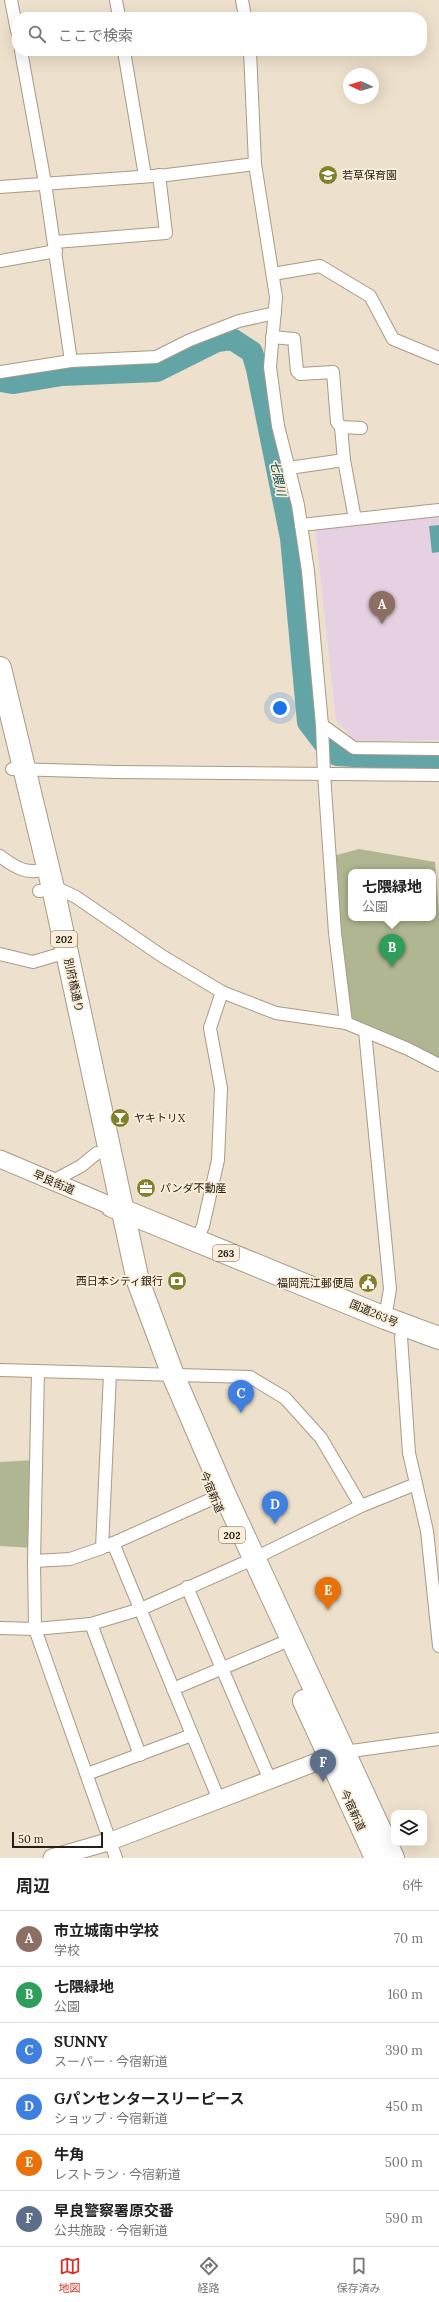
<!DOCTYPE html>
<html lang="ja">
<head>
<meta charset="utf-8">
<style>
  :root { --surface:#fff; --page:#f6f6f6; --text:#222; --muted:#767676; --line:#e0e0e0; --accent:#d93025 }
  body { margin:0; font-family:Lora,"Noto Sans JP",serif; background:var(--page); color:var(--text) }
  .controls { position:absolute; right:12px; bottom:12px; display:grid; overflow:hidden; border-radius:8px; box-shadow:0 4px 16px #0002 }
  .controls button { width:36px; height:36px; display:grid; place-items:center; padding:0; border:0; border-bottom:1px solid var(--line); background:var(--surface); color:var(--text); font:20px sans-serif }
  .compass { position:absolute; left:343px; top:68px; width:36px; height:36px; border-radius:50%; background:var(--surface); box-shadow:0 4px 16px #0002; rotate:274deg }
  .scale { position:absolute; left:12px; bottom:10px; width:91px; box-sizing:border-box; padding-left:4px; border:2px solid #242018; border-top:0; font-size:11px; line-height:14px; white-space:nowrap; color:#242018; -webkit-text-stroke:3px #faeed9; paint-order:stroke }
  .you { position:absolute; left:280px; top:708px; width:14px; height:14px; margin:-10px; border:3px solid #fff; border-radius:50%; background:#1a73e8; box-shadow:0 0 0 6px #1a73e833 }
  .badge { display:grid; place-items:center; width:26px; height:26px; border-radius:50%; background:var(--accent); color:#fff; font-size:13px; font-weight:700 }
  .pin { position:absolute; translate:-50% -33px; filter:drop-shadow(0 1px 2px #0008) }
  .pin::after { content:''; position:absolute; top:21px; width:14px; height:12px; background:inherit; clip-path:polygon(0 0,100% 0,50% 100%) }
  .popup { position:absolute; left:348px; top:869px; width:88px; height:52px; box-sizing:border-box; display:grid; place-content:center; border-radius:8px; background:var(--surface); filter:drop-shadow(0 1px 3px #0005); font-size:13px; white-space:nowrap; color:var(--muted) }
  .popup b { font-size:15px; color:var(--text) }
  .popup::after { content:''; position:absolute; left:50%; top:100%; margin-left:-8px; border:8px solid transparent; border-top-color:var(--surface) }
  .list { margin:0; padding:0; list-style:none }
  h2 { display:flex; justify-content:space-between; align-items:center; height:52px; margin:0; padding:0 16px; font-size:17px }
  h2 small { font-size:13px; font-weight:400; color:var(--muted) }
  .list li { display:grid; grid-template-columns:26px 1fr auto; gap:12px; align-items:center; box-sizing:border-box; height:56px; padding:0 16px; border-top:1px solid var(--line) }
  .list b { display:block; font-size:15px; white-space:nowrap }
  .list p { margin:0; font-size:13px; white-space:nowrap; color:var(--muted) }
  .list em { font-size:13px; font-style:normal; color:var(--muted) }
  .icon { flex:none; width:22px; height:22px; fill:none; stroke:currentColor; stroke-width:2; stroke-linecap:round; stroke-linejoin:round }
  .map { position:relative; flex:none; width:439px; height:1858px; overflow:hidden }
  .search { position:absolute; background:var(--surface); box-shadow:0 4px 16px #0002; left:12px; right:12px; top:12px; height:44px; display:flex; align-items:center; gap:10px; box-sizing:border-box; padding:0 14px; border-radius:16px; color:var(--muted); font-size:15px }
  .sheet { height:388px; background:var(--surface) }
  nav { display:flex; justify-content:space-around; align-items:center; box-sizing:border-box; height:56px; border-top:1px solid var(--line); background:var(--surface); font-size:11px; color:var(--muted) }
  nav a { display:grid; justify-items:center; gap:2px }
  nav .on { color:var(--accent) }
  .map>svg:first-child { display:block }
</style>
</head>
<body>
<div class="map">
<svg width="439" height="1858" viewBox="0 0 439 1858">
  <rect width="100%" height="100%" fill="#ede0cc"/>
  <!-- education -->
  <polygon fill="#e5d1e1" points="439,516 439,740 355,741 336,720 315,528"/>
  <!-- green -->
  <g fill="#b0b691" fill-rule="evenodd">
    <path d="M359 849 435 862 439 913V1064L350 1021 333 856ZM351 872H433V918H351Z"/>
    <polygon points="35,1460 33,1548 0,1546 0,1462"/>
  </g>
  <!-- water -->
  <polygon fill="#63a4a7" points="439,525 439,552 432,553 429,526"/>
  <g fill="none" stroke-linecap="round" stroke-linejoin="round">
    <!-- river -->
    <polyline stroke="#63a4a7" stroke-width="22" points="0,381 14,383 62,375 157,371 217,341 232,339 252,352 257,369 291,538 308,722 324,743 337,755 439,761"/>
    <defs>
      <g id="street">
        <polyline points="11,0 17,31"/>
        <polyline points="116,0 119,17"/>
        <polyline points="242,0 245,17"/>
        <polyline points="21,51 45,183 71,361 156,357 190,340 239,321 275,313"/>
        <polyline points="124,51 145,176"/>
        <polyline points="250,51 255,164 276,297 270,367 278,426 298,505 308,571 322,725 324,774 335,933 346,1023"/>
        <polyline points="0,187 167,175 255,164"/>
        <polyline points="55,242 166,233 159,175"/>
        <polyline points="0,261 56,251"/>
        <polyline points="273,274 320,266 370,296 393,339 439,358"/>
        <polyline points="272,337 294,339 297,371 300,374 333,372 337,422 341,427 361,428"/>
        <polyline points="0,372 71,361"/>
        <polyline points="341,427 344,460 355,519"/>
        <polyline points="289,468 344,460"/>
        <polyline points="301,525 439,510"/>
        <polyline points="322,725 354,748 439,749"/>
        <polyline points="12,769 116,772 439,775"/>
        <path d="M0 856C16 868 27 875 47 869"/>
        <polyline points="39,891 57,888 76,897 162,956 222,992 276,1013 346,1023 408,1049 439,1065"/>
        <polyline points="0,954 33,962 67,952"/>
        <polyline points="365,1031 390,1289 385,1318"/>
        <polyline points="53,1181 81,1166 97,1153"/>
        <polyline points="196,1241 203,1226 218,1160 221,1088 210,1028 222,992"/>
        <polyline points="406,1326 401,1337 409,1453 427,1531 439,1646"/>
        <polyline points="0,1370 250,1377 285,1398 321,1438 361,1506 416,1484"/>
        <polyline points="38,1371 34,1561 35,1629 116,1858"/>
        <polyline points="113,1543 219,1800"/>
        <polyline points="107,1546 214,1498"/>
        <polyline points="34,1561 70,1559 102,1548 110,1373"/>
        <polyline points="187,1587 270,1780"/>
        <polyline points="91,1624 140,1755"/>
        <polyline points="0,1628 35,1629 91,1624 141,1609 255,1558 361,1506"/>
        <polyline points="173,1689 280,1644"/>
        <polyline points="344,1752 439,1739"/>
        <polyline points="87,1774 192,1735"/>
      </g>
      <g id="secondary">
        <polyline points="0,1159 109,1205"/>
        <polyline points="52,1858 111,1841 340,1753"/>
      </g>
      <g id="highway">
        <polyline points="0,668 53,888 138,1281 173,1375 224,1493 393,1858"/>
        <polyline points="112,1206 385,1318 439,1338"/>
        <polyline points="304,1701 376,1858"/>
      </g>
    </defs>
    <!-- street casing -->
    <use href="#street" stroke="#a79b87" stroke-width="14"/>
    <!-- secondary casing -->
    <use href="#secondary" stroke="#a79b87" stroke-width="19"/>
    <!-- highway casing -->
    <use href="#highway" stroke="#a79b87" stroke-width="24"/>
    <!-- street -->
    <use href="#street" stroke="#fff" stroke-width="12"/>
    <!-- secondary -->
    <use href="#secondary" stroke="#fff" stroke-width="17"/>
    <!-- highway -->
    <use href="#highway" stroke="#fff" stroke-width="22"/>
  </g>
  <!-- icons -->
  <defs>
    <symbol id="school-disc" viewBox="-11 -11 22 22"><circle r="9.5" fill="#80822b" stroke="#faeed9"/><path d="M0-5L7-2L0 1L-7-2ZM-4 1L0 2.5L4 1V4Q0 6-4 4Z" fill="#fff"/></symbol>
    <symbol id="bar-disc" viewBox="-11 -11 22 22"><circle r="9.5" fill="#80822b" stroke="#faeed9"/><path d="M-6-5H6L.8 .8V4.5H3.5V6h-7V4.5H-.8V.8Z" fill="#fff"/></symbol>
    <symbol id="office-disc" viewBox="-11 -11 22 22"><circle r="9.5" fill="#80822b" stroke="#faeed9"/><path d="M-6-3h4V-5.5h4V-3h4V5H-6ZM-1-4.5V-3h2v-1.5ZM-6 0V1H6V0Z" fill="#fff"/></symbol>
    <symbol id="bank-disc" viewBox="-11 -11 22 22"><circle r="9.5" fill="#80822b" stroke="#faeed9"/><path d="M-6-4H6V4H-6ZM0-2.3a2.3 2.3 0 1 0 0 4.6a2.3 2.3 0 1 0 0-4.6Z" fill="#fff"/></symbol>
    <symbol id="civic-disc" viewBox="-11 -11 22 22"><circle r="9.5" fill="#80822b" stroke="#faeed9"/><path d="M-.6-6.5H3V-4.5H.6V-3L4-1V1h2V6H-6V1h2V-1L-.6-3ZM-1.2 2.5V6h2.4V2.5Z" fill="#fff"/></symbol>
  </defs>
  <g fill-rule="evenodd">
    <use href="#school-disc" x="317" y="164" width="22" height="22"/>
    <use href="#bar-disc" x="109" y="1107" width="22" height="22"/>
    <use href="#office-disc" x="135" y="1177" width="22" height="22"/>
    <use href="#bank-disc" x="166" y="1270" width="22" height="22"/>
    <use href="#civic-disc" x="357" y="1272" width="22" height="22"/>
  </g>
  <g text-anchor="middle" stroke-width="3.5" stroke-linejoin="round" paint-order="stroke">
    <!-- shield labels -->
    <g fill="#faeed9" stroke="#645e52" stroke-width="1">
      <rect x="51" y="931" width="26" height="16" rx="3"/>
      <rect x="213" y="1245" width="26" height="16" rx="3"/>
      <rect x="219" y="1527" width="26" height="16" rx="3"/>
    </g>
    <g font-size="10" font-weight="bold" fill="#242018">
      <text x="64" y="943">202</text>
      <text x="226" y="1257">263</text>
      <text x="232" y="1539">202</text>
    </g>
    <!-- poi labels -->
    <g font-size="11" fill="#242018" stroke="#faeed9" text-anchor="start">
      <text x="342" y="179">若草保育園</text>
      <text x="134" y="1122">ヤキトリX</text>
      <text x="160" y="1192">パンダ不動産</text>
      <text x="163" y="1285" text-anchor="end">西日本シティ銀行</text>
      <text x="354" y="1287" text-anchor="end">福岡荒江郵便局</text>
    </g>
    <!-- street labels -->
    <g font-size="11" fill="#242018" stroke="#faeed9">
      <text transform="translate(74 985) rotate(78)" y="4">別府橋通り</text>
      <text transform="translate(54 1182) rotate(23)" y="4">早良街道</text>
      <text transform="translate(374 1313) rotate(23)" y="4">国道263号</text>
      <text transform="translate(212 1492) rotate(67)" y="4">今宿新道</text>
      <text transform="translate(353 1810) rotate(65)" y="4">今宿新道</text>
    </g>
    <!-- water labels -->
    <g font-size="12" font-style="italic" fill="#044447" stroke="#faeed9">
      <text transform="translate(278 478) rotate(78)" y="4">七隈川</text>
    </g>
  </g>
</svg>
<div class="controls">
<button><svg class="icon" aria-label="layers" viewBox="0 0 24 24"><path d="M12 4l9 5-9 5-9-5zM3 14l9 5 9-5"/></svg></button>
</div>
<svg class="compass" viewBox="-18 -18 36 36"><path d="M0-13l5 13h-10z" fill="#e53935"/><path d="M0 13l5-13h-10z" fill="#767676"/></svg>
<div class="scale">50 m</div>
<div class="you"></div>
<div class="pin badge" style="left:382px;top:624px;background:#8d6e63">A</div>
<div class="pin badge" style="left:392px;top:967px;background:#2e9e5b">B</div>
<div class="popup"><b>七隈緑地</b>公園</div>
<div class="pin badge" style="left:241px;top:1413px;background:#3f7fe0">C</div>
<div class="pin badge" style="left:275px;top:1524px;background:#3f7fe0">D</div>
<div class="pin badge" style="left:328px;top:1610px;background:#e8710a">E</div>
<div class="pin badge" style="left:323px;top:1782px;background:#5c6f8a">F</div>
<div class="search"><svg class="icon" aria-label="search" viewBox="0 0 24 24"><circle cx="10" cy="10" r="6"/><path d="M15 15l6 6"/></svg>ここで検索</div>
</div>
<section class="sheet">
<h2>周辺<small>6件</small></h2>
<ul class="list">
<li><span class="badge" style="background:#8d6e63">A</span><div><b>市立城南中学校</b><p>学校</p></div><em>70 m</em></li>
<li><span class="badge" style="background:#2e9e5b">B</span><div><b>七隈緑地</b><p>公園</p></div><em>160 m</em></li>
<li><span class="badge" style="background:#3f7fe0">C</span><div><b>SUNNY</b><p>スーパー · 今宿新道</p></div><em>390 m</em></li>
<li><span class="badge" style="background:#3f7fe0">D</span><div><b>Gパンセンタースリーピース</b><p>ショップ · 今宿新道</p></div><em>450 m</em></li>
<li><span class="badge" style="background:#e8710a">E</span><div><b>牛角</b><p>レストラン · 今宿新道</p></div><em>500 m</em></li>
<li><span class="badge" style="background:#5c6f8a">F</span><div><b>早良警察署原交番</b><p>公共施設 · 今宿新道</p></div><em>590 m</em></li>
</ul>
</section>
<nav>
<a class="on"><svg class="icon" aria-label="map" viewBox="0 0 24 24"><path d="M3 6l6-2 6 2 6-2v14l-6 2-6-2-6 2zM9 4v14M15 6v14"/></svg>地図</a>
<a><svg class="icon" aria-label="directions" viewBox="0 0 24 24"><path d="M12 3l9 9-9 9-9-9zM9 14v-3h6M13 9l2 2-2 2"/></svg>経路</a>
<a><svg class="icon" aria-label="saved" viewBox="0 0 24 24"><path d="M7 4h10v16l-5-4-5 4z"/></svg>保存済み</a>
</nav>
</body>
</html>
